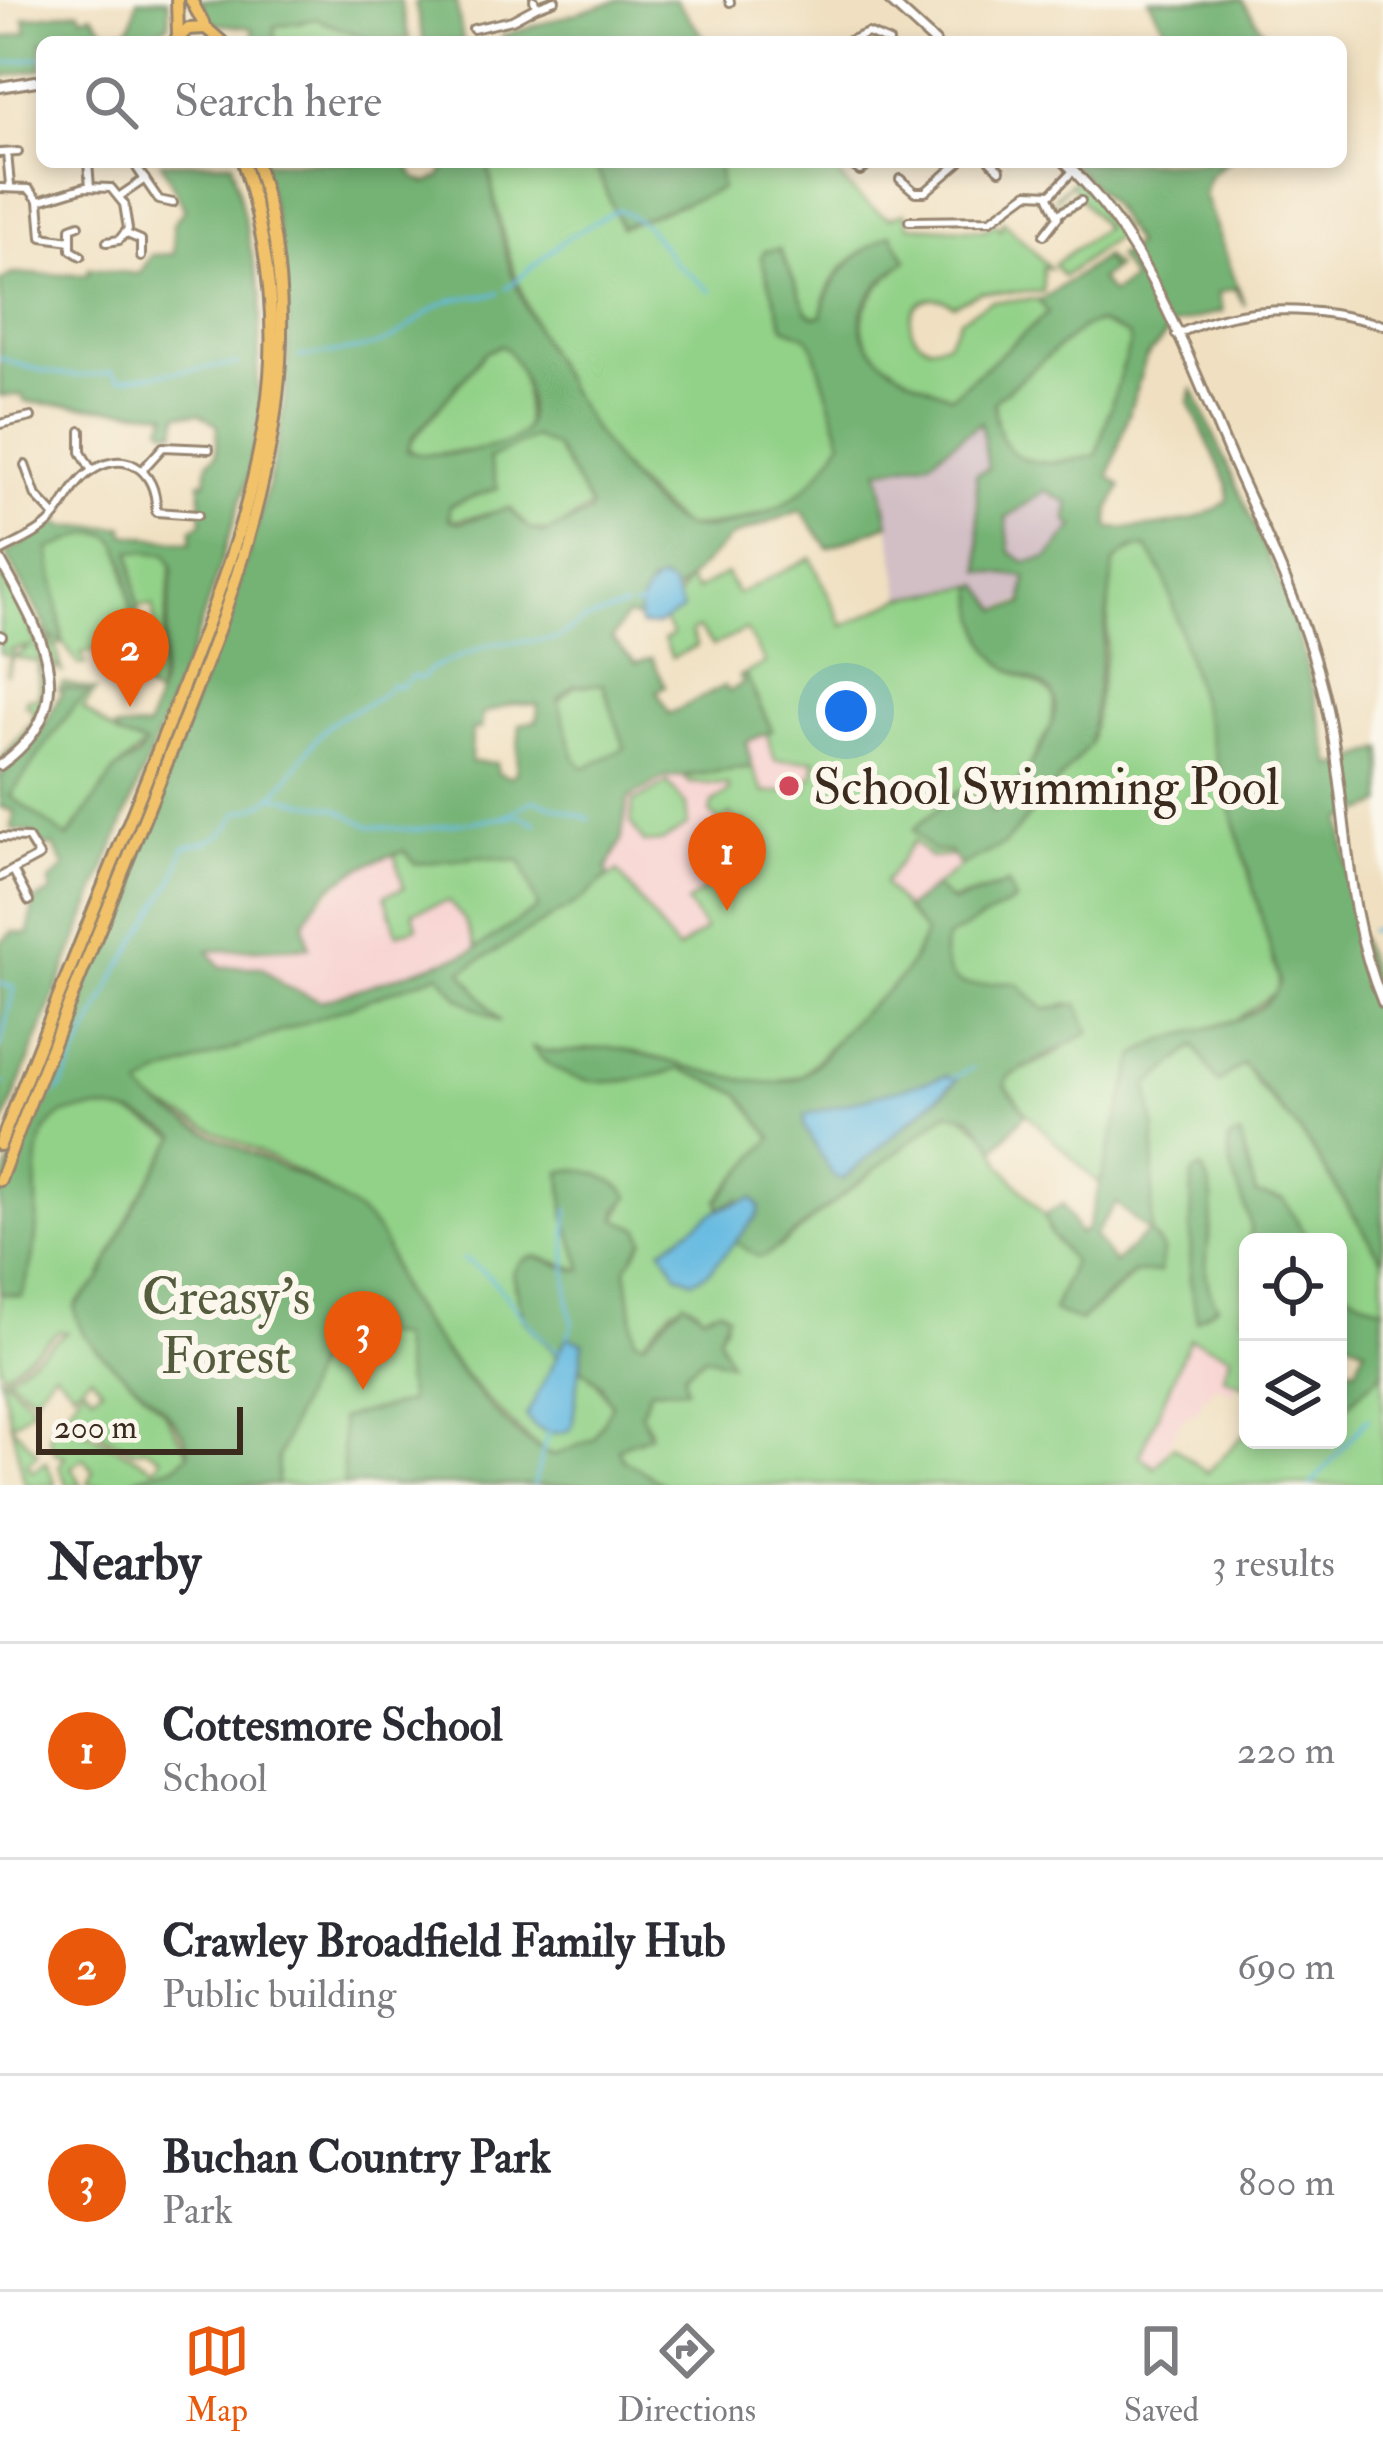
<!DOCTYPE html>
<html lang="en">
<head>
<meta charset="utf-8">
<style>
  :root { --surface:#fff; --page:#f7f7f7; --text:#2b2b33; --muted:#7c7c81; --line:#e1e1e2; --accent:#ea580c }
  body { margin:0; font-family:"IM FELL Double Pica",serif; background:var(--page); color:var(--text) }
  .controls { position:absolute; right:36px; bottom:36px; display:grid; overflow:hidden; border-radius:18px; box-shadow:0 6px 18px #0003 }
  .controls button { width:108px; height:108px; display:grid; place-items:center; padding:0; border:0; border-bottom:3px solid var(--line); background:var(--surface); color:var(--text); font:60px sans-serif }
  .scale { position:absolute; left:36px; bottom:30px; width:207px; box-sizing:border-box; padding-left:12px; border:6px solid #3b2a1e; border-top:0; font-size:33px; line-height:42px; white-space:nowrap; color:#3b2a1e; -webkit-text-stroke:9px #fbf7ec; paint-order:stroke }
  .you { position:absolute; left:846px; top:711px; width:42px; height:42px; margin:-30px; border:9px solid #fff; border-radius:50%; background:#1a73e8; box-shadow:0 0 0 18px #1a73e833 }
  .badge { display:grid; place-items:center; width:78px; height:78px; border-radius:50%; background:var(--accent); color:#fff; font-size:39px; font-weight:700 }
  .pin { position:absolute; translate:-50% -99px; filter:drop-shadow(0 3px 6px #0008) }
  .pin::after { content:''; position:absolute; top:63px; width:42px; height:36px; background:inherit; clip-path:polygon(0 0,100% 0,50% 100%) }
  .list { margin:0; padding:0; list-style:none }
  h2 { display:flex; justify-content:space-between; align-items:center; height:156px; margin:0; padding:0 48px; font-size:51px }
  h2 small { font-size:39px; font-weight:400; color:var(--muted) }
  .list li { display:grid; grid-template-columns:78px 1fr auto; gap:36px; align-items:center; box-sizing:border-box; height:216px; padding:0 48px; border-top:3px solid var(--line) }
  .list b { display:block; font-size:45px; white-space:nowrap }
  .list p { margin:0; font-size:39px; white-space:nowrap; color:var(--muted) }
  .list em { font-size:39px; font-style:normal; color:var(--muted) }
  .icon { flex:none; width:66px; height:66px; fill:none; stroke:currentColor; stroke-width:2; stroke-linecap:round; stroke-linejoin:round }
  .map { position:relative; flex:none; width:1383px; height:1485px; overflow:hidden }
  .search { position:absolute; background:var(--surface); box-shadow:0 6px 18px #0003; left:36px; right:36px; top:36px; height:132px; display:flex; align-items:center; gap:30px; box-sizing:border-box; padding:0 42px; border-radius:18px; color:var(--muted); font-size:45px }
  .sheet { height:804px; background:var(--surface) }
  nav { display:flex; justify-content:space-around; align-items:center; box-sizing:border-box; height:168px; border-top:3px solid var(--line); background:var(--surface); font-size:33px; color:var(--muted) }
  nav a { display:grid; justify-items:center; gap:6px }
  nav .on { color:var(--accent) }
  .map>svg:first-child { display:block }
</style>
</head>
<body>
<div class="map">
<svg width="1383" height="1485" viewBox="0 0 1383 1485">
  <rect width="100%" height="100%" fill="#fbf7ec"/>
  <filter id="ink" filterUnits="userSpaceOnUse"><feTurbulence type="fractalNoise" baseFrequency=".00833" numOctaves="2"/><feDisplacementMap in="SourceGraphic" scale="24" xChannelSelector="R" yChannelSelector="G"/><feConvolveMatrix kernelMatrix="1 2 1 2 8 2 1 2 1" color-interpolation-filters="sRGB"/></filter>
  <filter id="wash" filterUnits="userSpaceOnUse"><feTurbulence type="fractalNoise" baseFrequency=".004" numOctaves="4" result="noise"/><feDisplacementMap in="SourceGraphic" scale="48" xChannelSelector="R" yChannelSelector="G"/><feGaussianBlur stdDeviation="2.7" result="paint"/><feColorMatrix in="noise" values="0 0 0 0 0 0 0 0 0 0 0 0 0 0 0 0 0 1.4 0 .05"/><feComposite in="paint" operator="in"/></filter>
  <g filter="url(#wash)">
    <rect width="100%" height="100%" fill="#f0e0c1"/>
    <!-- built -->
    <g fill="#f7d0cf">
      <polygon points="772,731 895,802 961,866 906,908 926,933 326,1011 265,969 221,967 206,951 309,947 304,923 308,913 367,861 616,808 663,772"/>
      <polygon points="1190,1338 1232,1355 1223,1376 1237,1382 1233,1393 1214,1385 1210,1397 1204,1395 1199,1410 1183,1418 1155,1468 1140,1456"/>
    </g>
    <!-- industrial -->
    <g fill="#d2bec5">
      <polygon points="982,422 988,470 981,571 1026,577 1025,600 995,609 980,585 902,598 879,470 929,461"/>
      <polygon points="1047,490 1069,504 1074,527 1048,558 1025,561 1010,552 1006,518"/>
    </g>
    <!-- green -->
    <g fill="#92d188" stroke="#667e53" stroke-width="3" fill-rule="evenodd">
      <polygon points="317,19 376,42 274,42 274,26"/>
      <path d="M488 162H594L622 227 720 189 718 162H837L833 167C846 188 868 207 890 218L905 213 909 226 985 230 995 224 1000 230 1003 221 1050 268 1043 267V292H981L953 305C919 280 890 329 929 346L948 342 960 319 991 301 1044 299 1105 256 1116 267 1112 270 1104 259 1048 299 1040 301 1048 313 952 396C874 368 820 329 907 260L891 235C866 248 835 266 826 295 814 332 840 374 844 411 853 495 749 526 685 527 574 444 509 295 488 162Z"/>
      <polygon points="1076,179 1120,228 1119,235 1063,277 1054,264 1104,228 1077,194 1067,207 1058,206 1077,191 1070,184 1055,199 1056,195"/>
      <path d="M1101 323 1128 335 1130 343 1096 456C1041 466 998 474 994 401L1086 324Z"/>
      <path d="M501 345C526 362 527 397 526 426L556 448 592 507 551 532 529 529 511 509 452 521 447 507 497 488 485 449 420 455 406 448 485 353Z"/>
      <polygon points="91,532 112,536 121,546 137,651 103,656 99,650 81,653 86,664 79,665 63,643 56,646 63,674 58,666 55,670 42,629 53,647 52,638 63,641 48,548"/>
      <path d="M1138 547 1150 549 1162 567 1278 962 1279 990 1224 1028 1258 1086 1299 1130 1383 1261V1309L1338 1287V1242H1248L1242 1317H1248V1387L1223 1376 1231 1355 1190 1338 1140 1456 1155 1468 1173 1446 1207 1473 1248 1430V1440H1338V1387L1342 1410 1383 1371V1485H665L623 1459 618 1448 625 1440 640 1441 650 1429 641 1414 650 1389H684V1373L706 1356 730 1363 718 1337 726 1323 713 1310 703 1315 689 1303 673 1308 643 1342 635 1339 626 1268 635 1227 616 1219 626 1201 595 1173 562 1185 565 1217 583 1270 535 1256 513 1273C523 1357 579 1344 612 1406 606 1436 577 1458 546 1454 492 1408 445 1358 406 1298 391 1275 391 1244 371 1225 310 1164 214 1137 141 1094L129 1078 396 987 550 917 618 871 677 950 705 930 687 903 728 871 726 864 746 854 742 847 751 835 745 821 738 825 730 814 720 823 710 812 712 803 729 791 728 785 690 783 684 777 752 767 764 793 807 790 805 779 812 778 815 760 775 761 767 735 772 730 745 674 765 663 746 630 713 646 698 628 691 632 697 646 672 658 664 640 673 635 664 622 688 580 696 590 726 574 737 594 811 558 843 626 902 598 975 586C977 612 987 647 1007 667 1021 682 1044 680 1055 699L1050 727 1023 778 1090 744 1106 652 1111 571 1117 558ZM914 841 930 858 953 856 961 866 934 887 947 902 1007 884 1014 901 947 938C922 1001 996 982 1023 992 1031 995 1037 1006 1045 1010L1069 1003 1060 1052 1009 1076 1005 1085 1026 1113 1159 1242C1142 1273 1109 1297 1080 1321L1053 1310 1073 1262 1050 1233 1044 1215 1002 1166 990 1137 956 1110 937 1118 778 1248 736 1241 723 1192 771 1142 774 1083 803 1075 853 1021 899 985 926 933 884 884Z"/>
      <polygon points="131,550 166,554 172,562 157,697 141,686 147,671 136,661 138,654 157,649 153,606 137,606"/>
      <path d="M0 568C34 630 77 709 0 760L33 720 31 706 25 705 27 698H39L38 668 43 678 37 662 15 657 31 646 10 650 14 653 6 675 11 657 0 653Z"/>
      <polygon points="63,683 96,690 83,708 118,736 146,745 116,770 67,838 9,795 75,705 90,693 58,690"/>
      <polygon points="603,684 625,748 584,768 575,759 557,704 574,686"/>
      <polygon points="668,783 686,805 688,825 661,842 644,843 631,823 633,802"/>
      <polygon points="405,851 415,864 480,857 521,861 538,908 477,949 464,919 448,901 413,912 417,927 397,934 385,895 404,888 394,854"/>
      <path d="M119 1108 177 1137 134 1206 99 1281 76 1303 83 1334 164 1412 189 1454C166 1479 120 1485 88 1485L93 1471 84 1458 71 1467 82 1485H67L59 1466 65 1456 55 1453 49 1438 56 1416 155 1468 161 1457 144 1448 133 1451 101 1434 103 1429 95 1424 91 1428 65 1413 84 1386 93 1395 102 1388 91 1375 74 1391 54 1371 34 1397 7 1377 67 1332 59 1331 5 1374 0 1367V1293L21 1297C30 1274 36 1247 37 1222 38 1190 26 1132 61 1113 76 1106 102 1107 119 1108Z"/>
      <polygon points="371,1286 421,1357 580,1485 241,1485 314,1291"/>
      <polygon points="0,1375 31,1402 31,1409 11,1425 38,1453 27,1464 33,1471 46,1462 56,1485 25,1485"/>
    </g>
    <!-- forest -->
    <g fill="#75b374" stroke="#586e49" stroke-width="3" fill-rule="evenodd">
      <polygon points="137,0 168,0 169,24 152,36 152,42 42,42 42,69 0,77 0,39 27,32 24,18 79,11 82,17 92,14 105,31 126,30 132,23"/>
      <polygon points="200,0 400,0 409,39 376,42 317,19 275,26 274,42 254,42 252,28 212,23"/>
      <polygon points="422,0 456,0 463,42 424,42 415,3"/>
      <polygon points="619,0 676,0 707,42 507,42 502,36"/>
      <polygon points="1149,0 1242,0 1271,42 1173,42"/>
      <path d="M232 162 261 297 257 386 262 404 248 477 197 636 0 1133V943L12 932 29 934 33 902 51 892 50 881 65 867 53 845 44 847 30 832 12 830 14 811 0 807V775L32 749 64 688 90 692 75 705 10 796 68 838 116 770 138 757 145 745 118 736 115 729 148 728 160 688 173 568 166 554 131 551 142 650 137 651C127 627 135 534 101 533 86 532 66 544 49 549L63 642 52 638 6 554 57 522 64 527H124V534L191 543 192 529 202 523 200 482H206L208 462 216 455 218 426 200 414H178L176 431 166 430 162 426 168 413 25 402 22 395 0 396V281L12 274 88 275 89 269 139 274 152 255 174 254 173 224 185 209 161 163Z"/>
      <path d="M260 162H407L415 178 427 183 440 177 448 162H488C494 203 502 248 517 287 538 343 628 504 684 526 701 532 730 525 747 520 794 506 817 481 842 441L813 346 807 337 784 327 761 258 764 251 780 249 808 313 815 317 822 315C829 273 856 254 891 234L907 260C815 325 878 369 952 396L1048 313 1039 301 1104 258 1112 270 1100 279 1111 294 1132 280 1117 257 1135 244 1112 206 1071 162H1227L1209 176 1204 195 1245 306 1235 288 1218 293 1223 311 1174 325 1146 358 1109 476 1121 486 1109 510V528C1144 530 1201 524 1228 500V485L1189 402 1193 389 1291 608 1333 767 1383 749V804L1342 820 1354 922 1383 1003V1261L1305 1138 1243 1064 1218 1083 1195 1046 1148 1086 1155 1130 1151 1234 1163 1250 1160 1272 1133 1273 1080 1321 1053 1311 1073 1262 1050 1233 1044 1215 1063 1204 1079 1234 1087 1230 1135 1057C1173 1023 1260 1034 1280 983L1165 578 1147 548H1132L1114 562 1090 744 1005 844 961 866 949 852 932 851 913 830 959 790 994 812C1012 795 1072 715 1050 691 1040 680 1021 677 1009 669 981 651 977 616 975 586L981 585 999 610 1023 604 1026 577 981 571 976 474 988 469 981 422 929 461 879 470 889 524 828 548 801 510 731 537 676 592 663 580 650 584 638 618 626 616 612 639 636 663 652 658 665 686 657 691 669 714 725 686 729 692 743 683 740 676 745 674 772 731 746 742 752 767 665 778 628 799 621 841 606 870 609 875 581 900 462 971 500 1022 459 998 439 974 159 1076 141 1088C152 1113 277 1164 308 1180 331 1192 358 1208 375 1228 391 1247 391 1275 404 1296 428 1336 510 1442 553 1456L594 1439 612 1405 601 1385 581 1368 583 1343 564 1342 558 1356 524 1320 513 1273C531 1239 557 1272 583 1270L565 1217 561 1172C582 1164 618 1179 630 1197L618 1208 616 1219 640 1229 644 1240 626 1268 635 1339 644 1342 684 1301 703 1315 719 1308 728 1314 718 1337 730 1363 705 1356 684 1373 686 1389H650L641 1413 650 1435 618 1448 623 1459 665 1485H344L341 1418 409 1402 399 1337 382 1335 373 1309C359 1306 340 1311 331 1323L278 1458 277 1485H116L177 1465 189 1454C182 1397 74 1359 75 1306L99 1281 134 1206 177 1136C143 1116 121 1106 81 1110 24 1115 39 1185 37 1225 35 1249 29 1275 22 1297L0 1293V1203L6 1175C70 1017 134 860 194 700 232 599 275 496 286 387 293 310 282 235 260 162ZM1098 322 1128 335 1130 343 1096 456C1042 466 996 473 994 401L1081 328ZM501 345C521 357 536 409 524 430 512 451 426 460 407 451L413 437 485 353ZM534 437 556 448 591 507 588 514 543 534 529 529 508 508 460 523 449 519 450 505 498 488 489 459ZM1046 490 1069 504 1067 521 1074 527 1048 558 1025 562 1010 552 1006 518ZM603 684 625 748 584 768 575 759 558 699 574 686ZM511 704 538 705 537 721 520 724 516 773 509 777 498 773 496 763 471 762 472 729H481L483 714ZM405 851 415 864 480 857 521 861 538 908 469 953 322 1001 284 986 262 967H221L208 951 309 947 304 923C322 883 366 862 405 851ZM1116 1203 1148 1232 1114 1263 1094 1236Z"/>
      <polygon points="594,162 718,162 721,189 621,227"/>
      <path d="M1008 884 1015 901 947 938C943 949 943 956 947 967 958 999 992 977 1018 984L1045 1010 1077 1004 1090 1032 1009 1076 1005 1085 1026 1113 996 1148 971 1117 948 1112 767 1255 758 1257 735 1242 739 1199 720 1208 718 1200 772 1138 739 1093 681 1069C631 1083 568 1097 531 1046 563 1061 589 1043 622 1049 664 1057 767 1097 800 1077 822 1064 833 1041 850 1024 886 988 906 985 925 933L905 909 934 887 953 903ZM946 1076 953 1085 843 1179 841 1109Z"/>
      <path d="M1240 1135 1256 1194 1284 1200 1310 1242H1249C1258 1218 1224 1174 1229 1140Z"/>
      <path d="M1201 1168C1231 1205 1187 1269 1218 1305L1197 1320 1190 1280 1192 1174Z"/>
      <polygon points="1338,1287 1383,1309 1383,1371 1341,1411 1338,1361 1356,1369 1365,1348 1338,1336"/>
    </g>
    <!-- water -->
    <g fill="#65bae1" stroke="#507280" stroke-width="3">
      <path d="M660 580 672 586 683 610 657 625 641 626C634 613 645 585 660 580Z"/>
      <polygon points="946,1076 957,1080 843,1179 834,1177 804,1126 805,1115"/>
      <polygon points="753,1198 760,1207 758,1215 709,1272 693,1281 677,1274 662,1249 717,1210"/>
      <path d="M568 1336 583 1343 572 1428C557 1438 534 1432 526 1416Z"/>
    </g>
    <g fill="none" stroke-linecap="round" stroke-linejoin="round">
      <!-- stream -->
      <g stroke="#65bae1" stroke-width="3">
        <polyline points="0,64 42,57"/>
        <polyline points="506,289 564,240 618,209 646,225 675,263 711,291"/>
        <path d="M299 357C323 353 367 351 389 340 409 330 425 312 444 303 460 295 482 298 499 293"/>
        <path d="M0 358C25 368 86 384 110 371L120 379 238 364"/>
        <polyline points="633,607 641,606"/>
        <polyline points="273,796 338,809 369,826 416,830 500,818 535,800 590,819"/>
        <polyline points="505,817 520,815 537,824"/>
        <polyline points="1369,931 1383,926"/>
        <polyline points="0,983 14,988 0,1048"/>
        <polyline points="953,1078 973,1068"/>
        <polyline points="0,1082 4,1084"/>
        <path d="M45 1097 60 1090 117 973 175 877 184 847C208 843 229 837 237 812 283 809 299 751 329 725 348 709 378 705 391 684L400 687 412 676 421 679 431 668 492 644 557 639 581 622 625 607"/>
        <path d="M568 1209C565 1230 566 1309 573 1323L568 1336"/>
        <path d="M462 1259C502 1275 522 1328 560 1352"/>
        <polyline points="534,1485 548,1431"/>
        <polyline points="1311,1485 1368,1418"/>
      </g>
    </g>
  </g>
  <g filter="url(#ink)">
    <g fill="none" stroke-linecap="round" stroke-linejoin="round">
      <defs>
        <g id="minor">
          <polyline points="534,0 536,7 555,0"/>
          <polyline points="729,0 730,2"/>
          <polyline points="473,29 512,20 536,7"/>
          <polyline points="846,42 868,33 889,42"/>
          <polyline points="0,153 18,152"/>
          <polyline points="7,153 10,185"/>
          <polyline points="88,162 90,187"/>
          <polyline points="848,162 860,171 874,162"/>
          <polyline points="991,162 1000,170"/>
          <polyline points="137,168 159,200 173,203"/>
          <polyline points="900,179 915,192 925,192 960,162"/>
          <polyline points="0,188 29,189 39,201 42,237 71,241"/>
          <polyline points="120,196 145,179"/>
          <polyline points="39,201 85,187 111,188 124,204 128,229 119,240 107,242"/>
          <polyline points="1058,214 1081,201"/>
          <polyline points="909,221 991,220 1028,193 1051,194 1074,170"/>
          <polyline points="79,225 71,228 71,250 81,256"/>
          <polyline points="127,234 141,240 141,257"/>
          <polyline points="1044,235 1058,217 1048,195"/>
          <path d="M1176 335C1242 302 1313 305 1383 325"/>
          <polyline points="0,424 31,417"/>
          <polyline points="81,431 81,452 92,471"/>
          <polyline points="25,465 36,496 55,516"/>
          <polyline points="144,468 163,447 209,449"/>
          <path d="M0 552C16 543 37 535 50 522 64 508 70 488 86 475 122 446 158 468 156 512L198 515"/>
          <polyline points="0,635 2,636"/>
          <polyline points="0,837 28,838 39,856 0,877"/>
          <polyline points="13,870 29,901"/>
        </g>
        <g id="tertiary">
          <polyline points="889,0 935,42"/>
          <polyline points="0,87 42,80"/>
          <path d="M1065 162C1149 242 1188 358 1233 462 1269 542 1309 623 1327 709 1349 811 1342 904 1383 1003"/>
          <path d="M0 560C40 633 87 703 0 765"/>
        </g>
        <g id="trunk">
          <polyline points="177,0 178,36"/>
          <polyline points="191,0 206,28 222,42"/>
          <polyline points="174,42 188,29 206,28"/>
          <path d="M0 1145C55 1003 114 862 170 720 214 606 265 485 271 360 274 292 263 226 243 162"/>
          <path d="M0 1180C49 1050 103 922 155 792 236 591 326 380 256 162"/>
        </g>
      </defs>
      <!-- minor casing -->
      <use href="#minor" stroke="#968570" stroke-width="12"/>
      <!-- tertiary casing -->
      <use href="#tertiary" stroke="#968570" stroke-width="14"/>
      <!-- trunk casing -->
      <use href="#trunk" stroke="#968570" stroke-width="16"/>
      <!-- minor -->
      <use href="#minor" stroke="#fff" stroke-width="6"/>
      <!-- tertiary -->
      <use href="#tertiary" stroke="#fff" stroke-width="8"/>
      <!-- trunk -->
      <use href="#trunk" stroke="#f2c26a" stroke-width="10"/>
    </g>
  </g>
  <!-- markers -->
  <circle fill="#d1495b" stroke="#fbf7ec" stroke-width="4.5" cx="789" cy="786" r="12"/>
  <g text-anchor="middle" stroke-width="12" stroke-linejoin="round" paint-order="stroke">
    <!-- poi labels -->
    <g font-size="51" fill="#3b2a1e" stroke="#fbf7ec" text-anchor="start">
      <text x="813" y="804">School Swimming Pool</text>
    </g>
    <!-- park labels -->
    <g font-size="51" fill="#555c3e" stroke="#fbf7ec">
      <text x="226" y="1314">Creasy's<tspan x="226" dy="59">Forest</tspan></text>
    </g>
  </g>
</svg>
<div class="controls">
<button><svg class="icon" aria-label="locate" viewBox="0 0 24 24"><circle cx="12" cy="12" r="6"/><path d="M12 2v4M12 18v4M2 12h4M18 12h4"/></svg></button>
<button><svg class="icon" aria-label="layers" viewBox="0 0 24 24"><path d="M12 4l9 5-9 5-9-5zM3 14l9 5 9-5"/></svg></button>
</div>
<div class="scale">200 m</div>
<div class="you"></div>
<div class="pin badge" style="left:727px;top:911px">1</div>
<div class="pin badge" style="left:130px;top:707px">2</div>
<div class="pin badge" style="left:363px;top:1390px">3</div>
<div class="search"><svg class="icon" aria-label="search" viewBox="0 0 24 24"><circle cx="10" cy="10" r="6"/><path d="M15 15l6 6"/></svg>Search here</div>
</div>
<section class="sheet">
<h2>Nearby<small>3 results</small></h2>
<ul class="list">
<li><span class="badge">1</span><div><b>Cottesmore School</b><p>School</p></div><em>220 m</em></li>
<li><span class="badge">2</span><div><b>Crawley Broadfield Family Hub</b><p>Public building</p></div><em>690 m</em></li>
<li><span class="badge">3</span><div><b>Buchan Country Park</b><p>Park</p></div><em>800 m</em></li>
</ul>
</section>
<nav>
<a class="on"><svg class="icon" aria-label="map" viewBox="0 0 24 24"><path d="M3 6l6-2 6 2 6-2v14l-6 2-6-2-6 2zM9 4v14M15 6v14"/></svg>Map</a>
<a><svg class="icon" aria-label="directions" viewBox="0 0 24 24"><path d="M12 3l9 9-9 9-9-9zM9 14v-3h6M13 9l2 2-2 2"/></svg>Directions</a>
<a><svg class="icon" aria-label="saved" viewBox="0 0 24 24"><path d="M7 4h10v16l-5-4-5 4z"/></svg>Saved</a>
</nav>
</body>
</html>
